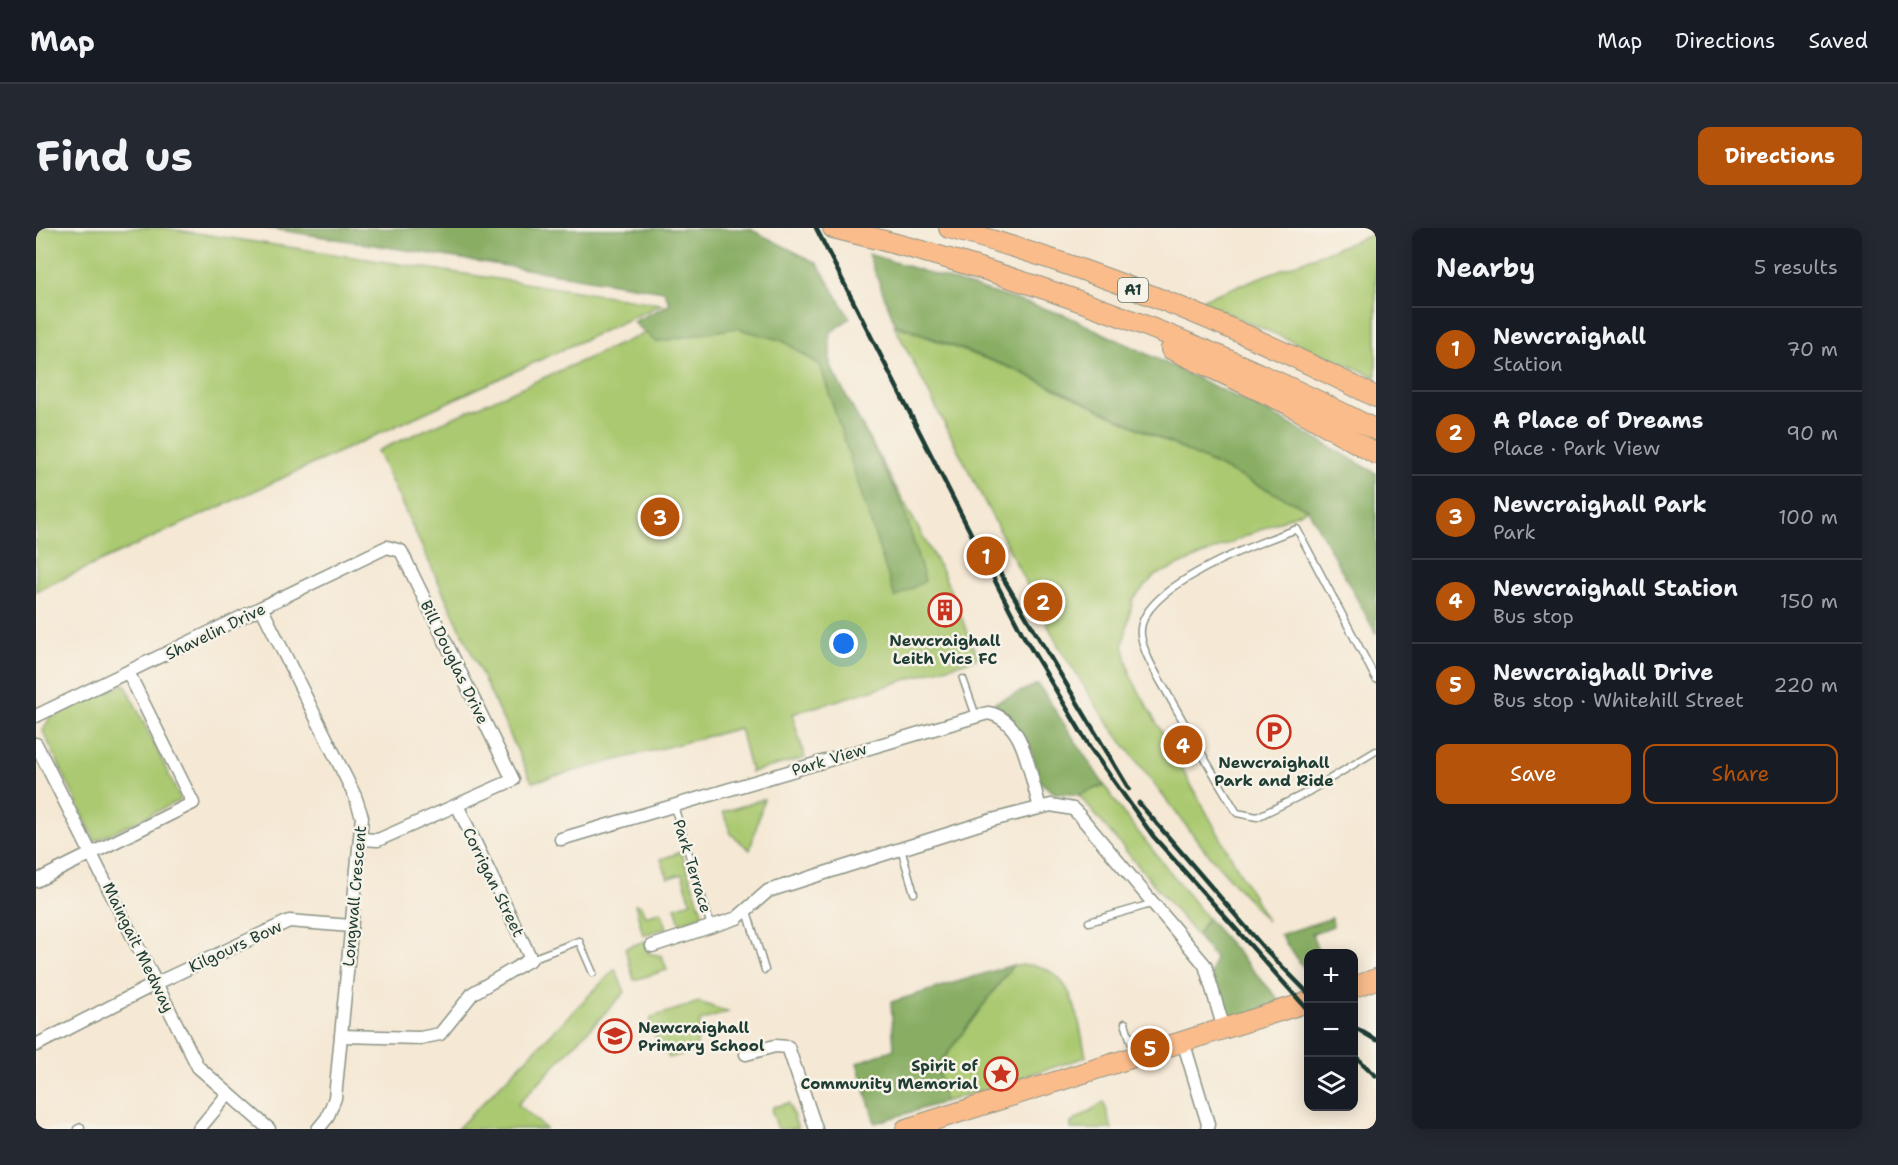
<!DOCTYPE html>
<html lang="en">
<head>
<meta charset="utf-8">
<style>
  :root { --surface:#171b24; --page:#242831; --text:#f1f3f6; --muted:#9ea1a6; --line:#363941; --accent:#b45309 }
  body { margin:0; font-family:"Shantell Sans",sans-serif; background:var(--page); color:var(--text) }
  .controls { position:absolute; right:18px; bottom:18px; display:grid; overflow:hidden; border-radius:12px; box-shadow:0 3px 15px #0003 }
  .controls button { width:54px; height:54px; display:grid; place-items:center; padding:0; border:0; border-bottom:2px solid var(--line); background:var(--surface); color:var(--text); font:30px sans-serif }
  .you { position:absolute; left:808px; top:416px; width:21px; height:21px; margin:-15px; border:4px solid #fff; border-radius:50%; background:#1a73e8; box-shadow:0 0 0 9px #1a73e833 }
  .badge { display:grid; place-items:center; width:39px; height:39px; border-radius:50%; background:var(--accent); color:#fff; font-size:20px; font-weight:700 }
  .pin { position:absolute; translate:-50% -50%; border:3px solid #fff; box-shadow:0 2px 6px #0006 }
  .list { margin:0; padding:0; list-style:none }
  h2 { display:flex; justify-content:space-between; align-items:center; height:78px; margin:0; padding:0 24px; font-size:26px }
  h2 small { font-size:20px; font-weight:400; color:var(--muted) }
  .list li { display:grid; grid-template-columns:39px 1fr auto; gap:18px; align-items:center; box-sizing:border-box; height:84px; padding:0 24px; border-top:2px solid var(--line) }
  .list b { display:block; font-size:22px; white-space:nowrap }
  .list p { margin:0; font-size:20px; white-space:nowrap; color:var(--muted) }
  .list em { font-size:20px; font-style:normal; color:var(--muted) }
  .actions { display:flex; gap:12px; padding:18px 24px }
  .actions a { flex:1; padding:14px 0; border:2px solid var(--accent); border-radius:12px; text-align:center; font-size:21px; color:var(--accent) }
  .actions .main { background:var(--accent); color:#fff }
  .icon { flex:none; width:33px; height:33px; fill:none; stroke:currentColor; stroke-width:2; stroke-linecap:round; stroke-linejoin:round }
  .map { position:relative; flex:none; width:1340px; height:901px; overflow:hidden; border-radius:12px }
  header { display:flex; align-items:center; gap:36px; box-sizing:border-box; height:84px; padding:0 30px; background:var(--surface); border-bottom:2px solid var(--line) }
  header strong { font-size:28px }
  nav { display:flex; gap:33px; margin-inline-start:auto; font-size:21px }
  .intro { display:flex; align-items:center; justify-content:space-between; box-sizing:border-box; height:144px; padding:0 36px }
  h1 { margin:0; font-size:42px }
  .button { padding:15px 27px; border-radius:12px; background:var(--accent); color:#fff; font-size:21px; font-weight:700 }
  main { display:flex; gap:36px; padding:0 36px }
  aside { flex:1; background:var(--surface); border-radius:12px; box-shadow:0 3px 15px #0003 }
  .map>svg:first-child { display:block }
</style>
</head>
<body>
<header>
<strong>Map</strong>
<nav><a>Map</a><a>Directions</a><a>Saved</a></nav>
</header>
<div class="intro"><h1>Find us</h1><a class="button">Directions</a></div>
<main>
<div class="map">
<svg width="1340" height="901" viewBox="0 0 1340 901">
  <rect width="100%" height="100%" fill="#f7f3e8"/>
  <filter id="ink" filterUnits="userSpaceOnUse"><feTurbulence type="fractalNoise" baseFrequency=".0167" numOctaves="2"/><feDisplacementMap in="SourceGraphic" scale="12" xChannelSelector="R" yChannelSelector="G"/><feConvolveMatrix kernelMatrix="1 2 1 2 8 2 1 2 1" color-interpolation-filters="sRGB"/></filter>
  <filter id="wash" filterUnits="userSpaceOnUse"><feTurbulence type="fractalNoise" baseFrequency=".008" numOctaves="4" result="noise"/><feDisplacementMap in="SourceGraphic" scale="24" xChannelSelector="R" yChannelSelector="G"/><feGaussianBlur stdDeviation="1.35" result="paint"/><feColorMatrix in="noise" values="0 0 0 0 0 0 0 0 0 0 0 0 0 0 0 0 0 1.4 0 .05"/><feComposite in="paint" operator="in"/></filter>
  <g filter="url(#wash)">
    <rect width="100%" height="100%" fill="#f5e8d4"/>
    <!-- green -->
    <g fill="#abc971" stroke="#658352" stroke-width="1.5">
      <polygon points="0,0 128,0 626,76 0,363"/>
      <polygon points="1340,5 1340,149 1162,73"/>
      <polygon points="684,72 793,137 908,347 942,430 756,486 769,530 715,544 704,500 496,554 341,223"/>
      <polygon points="858,97 980,142 1272,281 1118,348 1097,371 1087,417 1095,449 1231,693 1168,621 1118,556 1071,494 1023,419"/>
      <polygon points="89,456 145,572 59,613 7,503 14,489"/>
      <polygon points="1068,557 1087,585 1171,690 1161,708 1043,567"/>
      <polygon points="728,571 714,622 695,606 687,584"/>
      <polygon points="645,624 667,687 644,695 639,679 655,674 646,646 632,650 625,631"/>
      <polygon points="599,676 605,678 609,688 625,683 631,700 607,707"/>
      <polygon points="609,713 612,725 626,728 631,742 598,752 589,720"/>
      <path d="M977 737C985 738 994 736 1001 738 1040 747 1043 797 1050 829L908 874 902 838Z"/>
      <polygon points="579,741 589,764 482,876 510,901 421,901"/>
      <polygon points="663,774 692,784 664,793 660,823 633,830 612,797 616,789"/>
      <polygon points="1068,874 1076,901 1035,901 1035,895"/>
      <polygon points="753,875 762,901 742,901 736,884 737,879"/>
    </g>
    <!-- forest -->
    <g fill="#88ad63" stroke="#54754c" stroke-width="1.5">
      <polygon points="231,0 714,1 781,35 814,90 794,105 794,137 867,277 889,353 859,370 784,137 747,113 700,100 620,114 597,94 634,76 628,63"/>
      <polygon points="832,26 1029,87 1238,187 1340,245 1340,406 1272,281 981,142 859,96"/>
      <polygon points="1002,456 1068,557 1043,567 1019,565 1004,554 994,518 958,475"/>
      <polygon points="1171,690 1245,774 1202,790 1185,786 1175,746 1179,730 1161,708"/>
      <polygon points="1296,690 1297,698 1276,706 1283,725 1272,726 1272,746 1244,707"/>
      <polygon points="977,737 902,838 908,874 839,895 821,835 858,821 855,774"/>
    </g>
  </g>
  <g filter="url(#ink)">
    <g fill="none" stroke-linecap="round" stroke-linejoin="round">
      <defs>
        <g id="service">
          <polyline points="927,451 940,488"/>
          <path d="M1340 451 1261 301C1224 314 1099 360 1105 407 1108 429 1124 451 1134 470 1156 509 1178 547 1201 585L1221 589 1272 564 1340 523"/>
          <polyline points="638,578 675,698"/>
          <polyline points="865,621 878,665"/>
          <polyline points="711,683 729,742"/>
          <polyline points="1053,694 1115,676"/>
          <polyline points="495,731 543,713 557,745"/>
          <polyline points="1089,795 1099,826"/>
          <polyline points="41,901 45,899"/>
        </g>
        <g id="minor">
          <polyline points="226,381 319,568 326,589 299,870 291,890 282,901"/>
          <polyline points="0,488 351,319 365,323 477,552 342,612 324,611"/>
          <polyline points="0,516 162,839 233,901"/>
          <path d="M525 611 952 485C990 492 993 548 1004 579"/>
          <polyline points="0,653 157,575 92,444"/>
          <polyline points="616,718 701,690 732,663 956,592 1015,577 1037,581 1044,588 1169,737 1188,801"/>
          <polyline points="305,808 384,810 404,806 437,765 495,731 421,577"/>
          <polyline points="1147,813 1172,896 1171,901"/>
          <polyline points="0,817 121,755 253,693 315,698"/>
          <polyline points="710,826 739,818 752,819 780,901"/>
          <polyline points="163,901 192,866"/>
        </g>
        <g id="primary">
          <path d="M797 0C985 45 1168 113 1340 202"/>
          <path d="M913 0C1060 40 1204 100 1340 169"/>
          <polyline points="1135,121 1252,176 1340,226"/>
          <polyline points="1318,759 1340,751"/>
          <polyline points="870,901 1272,774"/>
        </g>
      </defs>
      <!-- service casing -->
      <use href="#service" stroke="#8a9284" stroke-width="9"/>
      <!-- minor casing -->
      <use href="#minor" stroke="#8a9284" stroke-width="15"/>
      <!-- primary casing -->
      <use href="#primary" stroke="#8a9284" stroke-width="22"/>
      <!-- service -->
      <use href="#service" stroke="#fff" stroke-width="6"/>
      <!-- minor -->
      <use href="#minor" stroke="#fff" stroke-width="12"/>
      <!-- primary -->
      <use href="#primary" stroke="#fabc8b" stroke-width="20"/>
      <!-- rail -->
      <g stroke="#1f3d34" stroke-width="4.5">
        <polyline points="780,0 955,345 987,407 1055,521 1117,608 1272,782"/>
        <polyline points="964,345 1093,561"/>
        <polyline points="1103,575 1227,719 1272,765"/>
        <polyline points="1318,799 1340,812"/>
        <polyline points="1318,827 1340,848"/>
      </g>
    </g>
  </g>
  <!-- icons -->
  <defs>
    <symbol id="building-ring" viewBox="-11 -11 22 22"><circle r="9.5" fill="#f7f3e8" stroke="#c8321e" stroke-width="1.5"/><path d="M-4-6H4V6H1V3H-1V6H-4ZM-2.5-4.3h1.7v1.8h-1.7ZM.8-4.3h1.7v1.8H.8ZM-2.5-1h1.7V.8h-1.7ZM.8-1h1.7V.8H.8Z" fill="#c8321e"/></symbol>
    <symbol id="parking-ring" viewBox="-11 -11 22 22"><circle r="9.5" fill="#f7f3e8" stroke="#c8321e" stroke-width="1.5"/><path d="M-3.5-5.5H1a3.5 3.5 0 0 1 0 7H-1V5.5H-3.5ZM-1-3.4V-.6H.8a1.4 1.4 0 0 0 0-2.8Z" fill="#c8321e"/></symbol>
    <symbol id="school-ring" viewBox="-11 -11 22 22"><circle r="9.5" fill="#f7f3e8" stroke="#c8321e" stroke-width="1.5"/><path d="M0-5L7-2L0 1L-7-2ZM-4 1L0 2.5L4 1V4Q0 6-4 4Z" fill="#c8321e"/></symbol>
    <symbol id="sight-ring" viewBox="-11 -11 22 22"><circle r="9.5" fill="#f7f3e8" stroke="#c8321e" stroke-width="1.5"/><path d="M0-6L1.8-2.2L6-1.7L2.9 1.2L3.7 5.4L0 3.3L-3.7 5.4L-2.9 1.2L-6-1.7L-1.8-2.2Z" fill="#c8321e"/></symbol>
  </defs>
  <g fill-rule="evenodd">
    <use href="#building-ring" x="890" y="363" width="38" height="38"/>
    <use href="#parking-ring" x="1219" y="485" width="38" height="38"/>
    <use href="#school-ring" x="560" y="789" width="38" height="38"/>
    <use href="#sight-ring" x="946" y="827" width="38" height="38"/>
  </g>
  <g text-anchor="middle" stroke-width="5" stroke-linejoin="round" paint-order="stroke">
    <!-- shield labels -->
    <rect fill="#f7f3e8" stroke="#60746a" stroke-width="1.5" x="1082" y="50" width="30" height="24" rx="4.5"/>
    <g font-size="15" font-weight="bold" fill="#1f3d34">
      <text x="1097" y="67">A1</text>
    </g>
    <!-- street labels -->
    <g font-size="16" fill="#1f3d34" stroke="#f7f3e8">
      <text transform="translate(179 403) rotate(-26)" y="6">Shavelin Drive</text>
      <text transform="translate(419 434) rotate(64)" y="6">Bill Douglas Drive</text>
      <text transform="translate(793 531) rotate(-17)" y="6">Park View</text>
      <text transform="translate(657 638) rotate(73)" y="6">Park Terrace</text>
      <text transform="translate(458 654) rotate(64)" y="6">Corrigan Street</text>
      <text transform="translate(318 668) rotate(-85)" y="6">Longwall Crescent</text>
      <text transform="translate(199 718) rotate(-25)" y="6">Kilgours Bow</text>
      <text transform="translate(103 719) rotate(64)" y="6">Maingait Medway</text>
    </g>
    <!-- poi labels -->
    <g font-size="16" font-weight="bold" fill="#1f3d34" stroke="#f7f3e8">
      <text x="909" y="418">Newcraighall<tspan x="909" dy="18">Leith Vics FC</tspan></text>
      <text x="1238" y="540">Newcraighall<tspan x="1238" dy="18">Park and Ride</tspan></text>
      <text x="602" y="805" text-anchor="start">Newcraighall<tspan x="602" dy="18">Primary School</tspan></text>
      <text x="942" y="843" text-anchor="end">Spirit of<tspan x="942" dy="18">Community Memorial</tspan></text>
    </g>
  </g>
</svg>
<div class="controls">
<button>+</button>
<button>−</button>
<button><svg class="icon" aria-label="layers" viewBox="0 0 24 24"><path d="M12 4l9 5-9 5-9-5zM3 14l9 5 9-5"/></svg></button>
</div>
<div class="you"></div>
<div class="pin badge" style="left:950px;top:328px">1</div>
<div class="pin badge" style="left:1007px;top:374px">2</div>
<div class="pin badge" style="left:624px;top:289px">3</div>
<div class="pin badge" style="left:1147px;top:517px">4</div>
<div class="pin badge" style="left:1114px;top:820px">5</div>
</div>
<aside>
<h2>Nearby<small>5 results</small></h2>
<ul class="list">
<li><span class="badge">1</span><div><b>Newcraighall</b><p>Station</p></div><em>70 m</em></li>
<li><span class="badge">2</span><div><b>A Place of Dreams</b><p>Place · Park View</p></div><em>90 m</em></li>
<li><span class="badge">3</span><div><b>Newcraighall Park</b><p>Park</p></div><em>100 m</em></li>
<li><span class="badge">4</span><div><b>Newcraighall Station</b><p>Bus stop</p></div><em>150 m</em></li>
<li><span class="badge">5</span><div><b>Newcraighall Drive</b><p>Bus stop · Whitehill Street</p></div><em>220 m</em></li>
</ul>
<div class="actions"><a class="main">Save</a><a>Share</a></div>
</aside>
</main>
</body>
</html>
